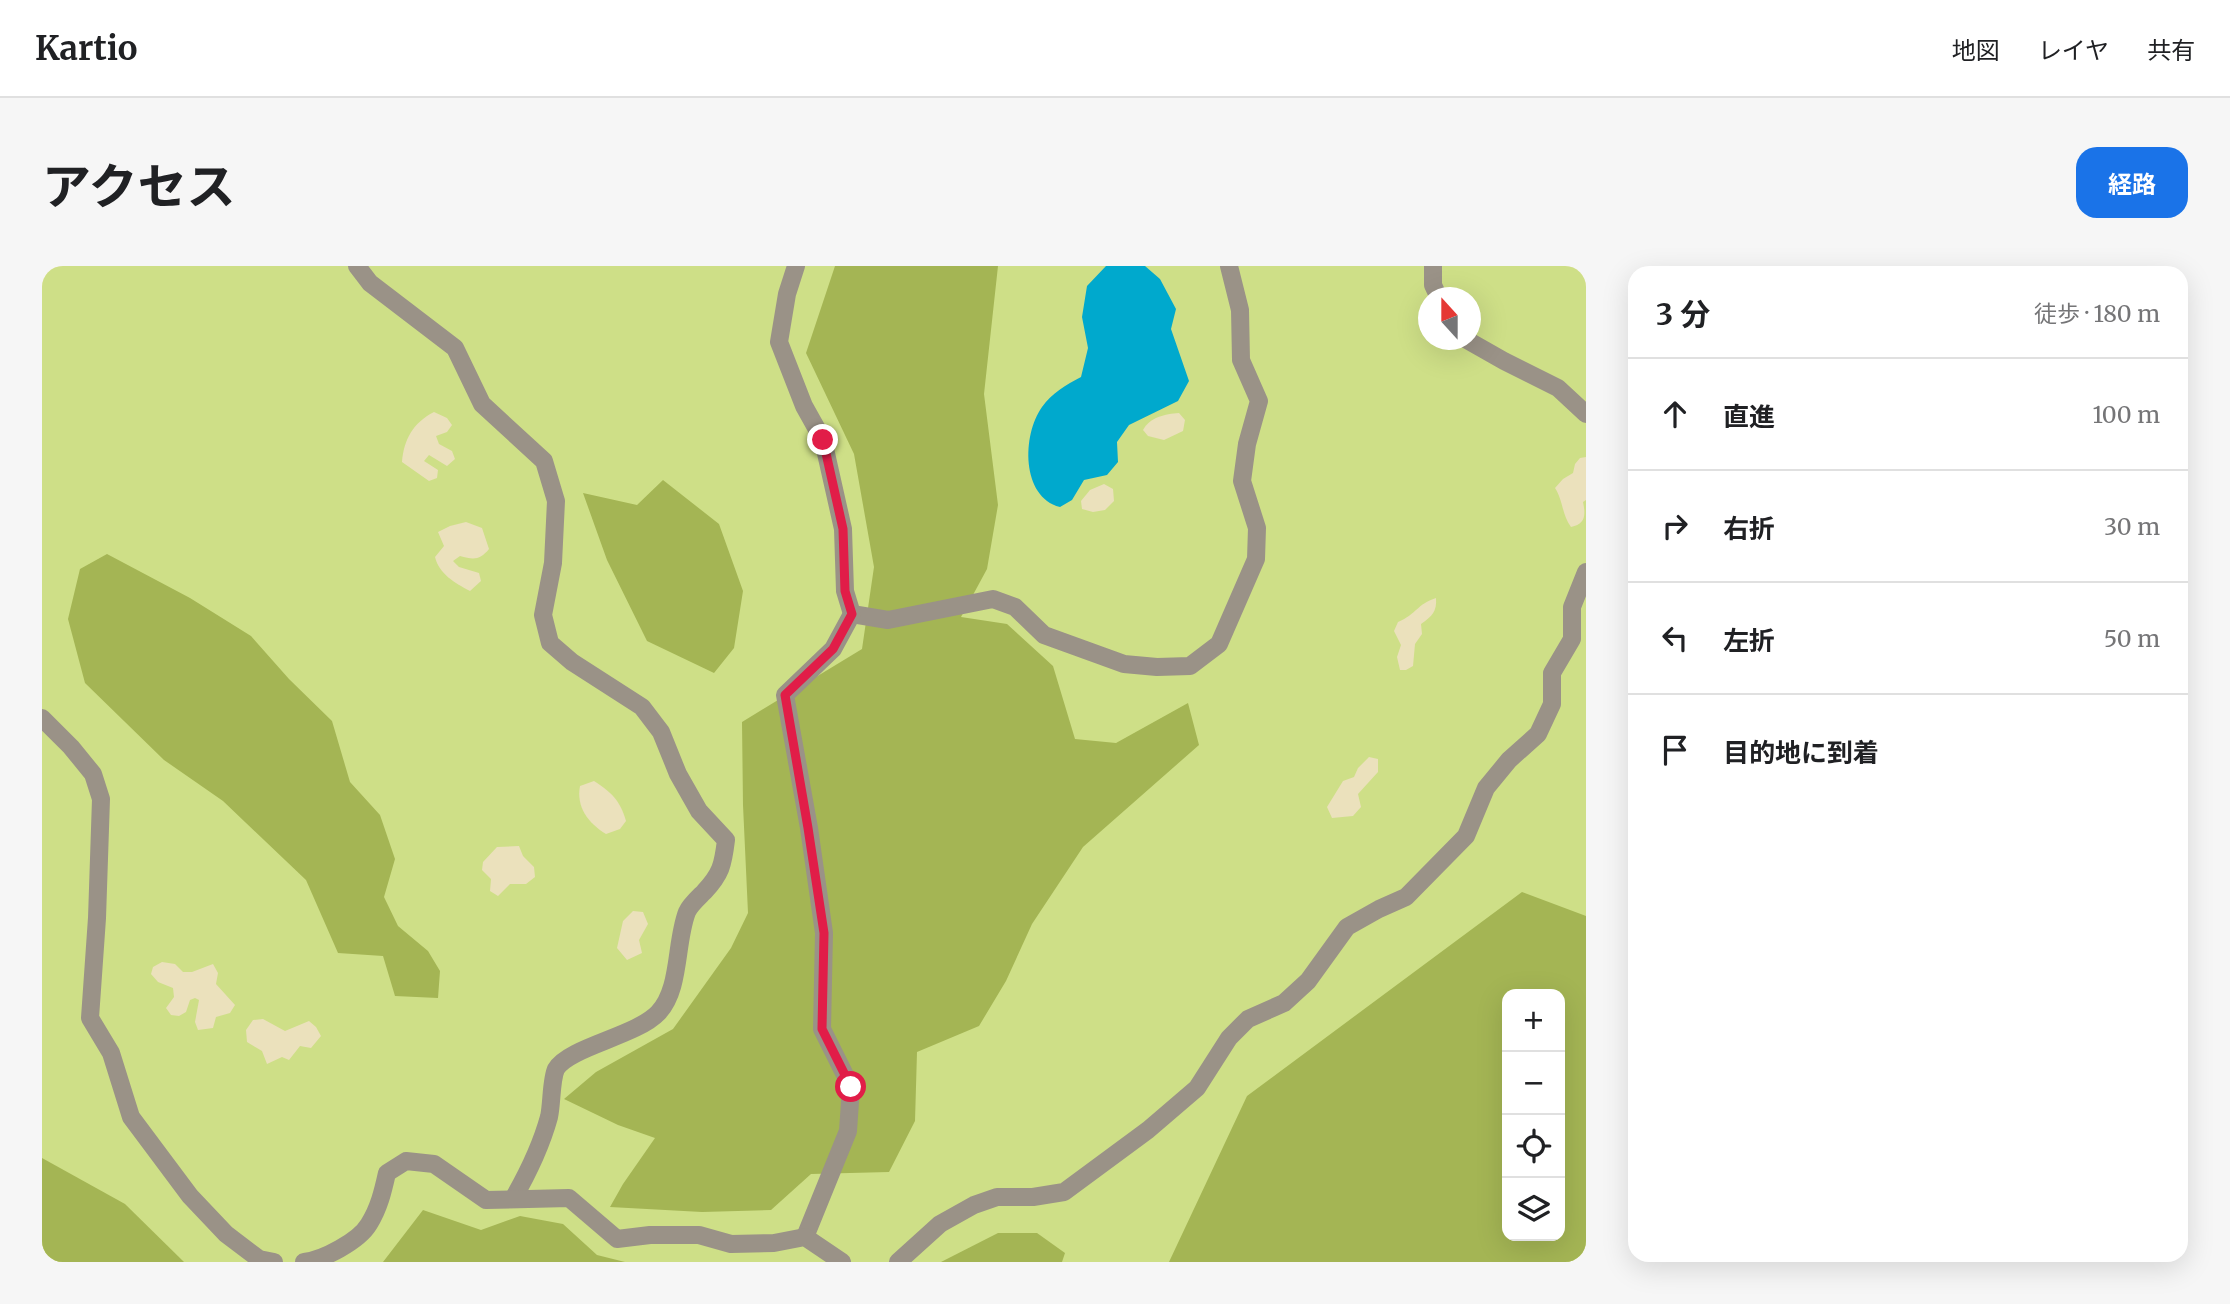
<!DOCTYPE html>
<html lang="ja">
<head>
<meta charset="utf-8">
<style>
  :root { --surface:#fff; --page:#f6f6f6; --text:#202124; --muted:#757577; --line:#e0e0e0; --accent:#1a73e8 }
  body { margin:0; font-family:Merriweather,"Noto Sans JP",serif; background:var(--page); color:var(--text) }
  .controls { position:absolute; right:21px; bottom:21px; display:grid; overflow:hidden; border-radius:14px; box-shadow:0 7px 28px #0002 }
  .controls button { width:63px; height:63px; display:grid; place-items:center; padding:0; border:0; border-bottom:2px solid var(--line); background:var(--surface); color:var(--text); font:35px sans-serif }
  .compass { position:absolute; left:1376px; top:21px; width:63px; height:63px; border-radius:50%; background:var(--surface); box-shadow:0 7px 28px #0002; rotate:339deg }
  .stop { position:absolute; width:21px; height:21px; margin:-16px; border:5px solid #e11d48; border-radius:50%; background:#fff }
  .stop.end { background:#e11d48; border-color:#fff; box-shadow:0 2px 7px #0008 }
  .list { margin:0; padding:0; list-style:none }
  h2 { display:flex; justify-content:space-between; align-items:center; height:91px; margin:0; padding:0 28px; font-size:30px }
  h2 small { font-size:23px; font-weight:400; color:var(--muted) }
  .list li { display:grid; grid-template-columns:46px 1fr auto; gap:21px; align-items:center; box-sizing:border-box; height:112px; padding:0 28px; border-top:2px solid var(--line) }
  .list b { display:block; font-size:26px; white-space:nowrap }
  .list em { font-size:23px; font-style:normal; color:var(--muted) }
  .icon { flex:none; width:38px; height:38px; fill:none; stroke:currentColor; stroke-width:2; stroke-linecap:round; stroke-linejoin:round }
  .map { position:relative; flex:none; width:1544px; height:996px; overflow:hidden; border-radius:21px }
  header { display:flex; align-items:center; gap:42px; box-sizing:border-box; height:98px; padding:0 35px; background:var(--surface); border-bottom:2px solid var(--line) }
  header strong { font-size:33px }
  nav { display:flex; gap:38px; margin-inline-start:auto; font-size:24px }
  .intro { display:flex; align-items:center; justify-content:space-between; box-sizing:border-box; height:168px; padding:0 42px }
  h1 { margin:0; font-size:49px }
  .button { padding:18px 32px; border-radius:21px; background:var(--accent); color:#fff; font-size:24px; font-weight:700 }
  main { display:flex; gap:42px; padding:0 42px }
  aside { flex:1; background:var(--surface); border-radius:21px; box-shadow:0 7px 28px #0002 }
  .map>svg:first-child { display:block }
</style>
</head>
<body>
<header>
<strong>Kartio</strong>
<nav><a>地図</a><a>レイヤ</a><a>共有</a></nav>
</header>
<div class="intro"><h1>アクセス</h1><a class="button">経路</a></div>
<main>
<div class="map">
<svg width="1544" height="996" viewBox="0 0 1544 996">
  <rect width="100%" height="100%" fill="#f7eacc"/>
  <!-- green -->
  <path fill="#cedf87" fill-rule="evenodd" d="M0 0H1544V996H0ZM1386 32H1428V74H1386ZM1465 728H1518V970H1465Z"/>
  <!-- forest -->
  <g fill="#a4b554" fill-rule="evenodd">
    <polygon points="793,0 956,0 942,128 956,239 945,303 919,351 965,358 1011,400 1033,473 1074,477 1146,437 1157,479 1041,581 990,658 964,715 937,760 875,786 873,855 847,906 769,908 729,944 660,946 568,941 581,918 613,872 576,859 522,833 554,806 631,763 689,682 706,647 701,539 700,456 820,383 832,301 812,188 764,87"/>
    <polygon points="621,214 677,258 701,325 692,382 672,407 605,375 565,294 541,227 595,239"/>
    <polygon points="65,288 148,332 209,370 247,413 290,455 308,516 338,549 353,593 342,631 356,660 386,685 398,705 396,732 353,730 341,690 296,687 264,614 181,535 122,494 43,417 26,353 38,303"/>
    <path d="M1480 626 1544 650V996H1127L1205 830ZM1465 728H1518V970H1465Z"/>
    <polygon points="0,892 83,938 142,996 0,996"/>
    <polygon points="381,944 439,964 478,950 521,958 555,989 583,996 341,996"/>
    <polygon points="956,967 995,967 1023,987 1020,996 899,996"/>
  </g>
  <!-- sand -->
  <g fill="#ebe1bc">
    <path d="M392 146 405 152 410 159 405 166 394 170 397 178 410 185 413 193 405 200 387 189 382 195 396 204 395 212 387 215 360 196C362 173 371 157 392 146Z"/>
    <path d="M1137 147 1143 154 1141 165 1122 174 1106 170 1101 164C1108 151 1123 148 1137 147Z"/>
    <path d="M1544 191V234L1541 236C1544 250 1543 258 1529 261 1520 249 1521 234 1513 222L1521 213 1531 207 1533 198 1538 192Z"/>
    <polygon points="1062,218 1071,223 1072,235 1063,244 1051,246 1040,243 1039,235 1048,224"/>
    <path d="M424 256 440 262 447 283C438 294 432 294 418 290L411 295 417 301 437 307 439 315 428 325C413 317 397 308 393 291L402 280 396 266 408 260Z"/>
    <path d="M1394 332C1395 346 1390 350 1379 358L1380 368 1373 378 1371 400 1364 404H1358L1355 391 1359 379 1352 365 1356 356C1375 348 1375 338 1394 332Z"/>
    <polygon points="1327,491 1336,493 1336,506 1316,528 1319,541 1311,550 1290,552 1285,541 1301,515 1312,511 1316,502"/>
    <path d="M552 515C569 526 578 534 584 555L578 563 564 568C546 557 534 541 538 520Z"/>
    <polygon points="477,580 481,590 492,601 493,611 484,618 468,618 456,630 448,625 449,613 440,604 441,596 455,581"/>
    <polygon points="591,645 601,646 606,658 597,674 600,687 585,694 575,682 581,655"/>
    <polygon points="120,696 133,698 141,706 150,706 171,698 176,707 174,718 193,739 188,747 174,751 171,762 156,764 153,756 157,734 153,732 148,734 144,746 137,750 129,749 124,742 132,731 131,722 116,716 109,708 111,701"/>
    <polygon points="221,753 243,765 267,755 274,761 279,770 269,782 258,780 247,794 240,791 225,798 220,785 205,776 204,764 211,754"/>
  </g>
  <!-- water -->
  <path fill="#00a9cd" d="M1064 0H1103L1118 13 1134 43 1129 63 1147 115 1136 135 1087 159 1075 176 1076 196 1065 209 1042 214 1030 234 1018 241C979 231 980 169 1000 141 1010 127 1024 119 1039 111L1046 82 1040 51 1045 20Z"/>
  <g fill="none" stroke-linecap="round" stroke-linejoin="round">
    <!-- minor -->
    <g stroke="#9a9287" stroke-width="18">
      <path d="M315 0 328 17 413 82 440 138 502 195 514 235 511 297 501 349 508 377 530 396 600 441 619 466 636 508 657 545 684 574C681 599 679 608 662 626 656 632 648 639 645 646 633 677 639 723 616 747 594 770 527 781 514 803 509 814 510 838 507 851 499 880 486 907 471 933"/>
      <polyline points="754,0 745,28 737,76 762,140 781,174 801,263 803,325 810,348 846,354 951,333 973,341 1002,369 1082,398 1115,401 1148,400 1177,378 1214,293 1215,262 1200,215 1205,178 1217,135 1199,94 1198,44 1187,0"/>
      <polyline points="1391,0 1391,19 1397,32"/>
      <polyline points="1425,74 1462,95 1516,122 1544,148"/>
      <polyline points="0,452 29,481 51,508 59,533 55,652 48,752 69,787 89,851 148,930 184,968 217,993 232,996"/>
      <polyline points="763,971 806,865 809,821 780,763 782,667 767,562 743,429 791,383 810,348"/>
      <path d="M262 996C281 994 317 975 327 958 337 942 341 925 345 907L364 895 392 898 444 934 527 932 575 973 608 969H657L689 978 732 977 763 971 800 996"/>
      <polyline points="856,996 898,958 932,939 955,931 991,931 1022,926 1106,864 1155,822 1187,772 1206,753 1242,737 1266,715 1305,661 1337,643 1364,631 1424,570 1444,522 1467,494 1496,468 1510,438 1510,407 1530,373 1530,341 1544,306"/>
    </g>
  </g>
  <g fill="none" stroke-linecap="round" stroke-linejoin="round">
    <!-- route -->
    <polyline stroke="#e11d48" stroke-width="9" points="781,174 801,263 803,325 810,348 791,383 743,429 766,562 782,667 780,763 809,821"/>
  </g>
</svg>
<div class="controls">
<button>+</button>
<button>−</button>
<button><svg class="icon" aria-label="locate" viewBox="0 0 24 24"><circle cx="12" cy="12" r="6"/><path d="M12 2v4M12 18v4M2 12h4M18 12h4"/></svg></button>
<button><svg class="icon" aria-label="layers" viewBox="0 0 24 24"><path d="M12 4l9 5-9 5-9-5zM3 14l9 5 9-5"/></svg></button>
</div>
<svg class="compass" viewBox="-18 -18 36 36"><path d="M0-13l5 13h-10z" fill="#e53935"/><path d="M0 13l5-13h-10z" fill="#757577"/></svg>
<div class="stop" style="left:809px;top:821px"></div>
<div class="stop end" style="left:781px;top:174px"></div>
</div>
<aside>
<h2>3 分<small>徒歩 · 180 m</small></h2>
<ul class="list">
<li><svg class="icon" aria-label="ahead" viewBox="0 0 24 24"><path d="M12 20V5M6 11l6-6 6 6"/></svg><div><b>直進</b></div><em>100 m</em></li>
<li><svg class="icon" aria-label="right" viewBox="0 0 24 24"><path d="M7 20v-9h11M14 6l5 5-5 5"/></svg><div><b>右折</b></div><em>30 m</em></li>
<li><svg class="icon" aria-label="left" viewBox="0 0 24 24"><path d="M17 20v-9H6M10 6l-5 5 5 5"/></svg><div><b>左折</b></div><em>50 m</em></li>
<li><svg class="icon" aria-label="arrive" viewBox="0 0 24 24"><path d="M6 21V4h12l-3 4 3 4H6"/></svg><div><b>目的地に到着</b></div></li>
</ul>
</aside>
</main>
</body>
</html>
